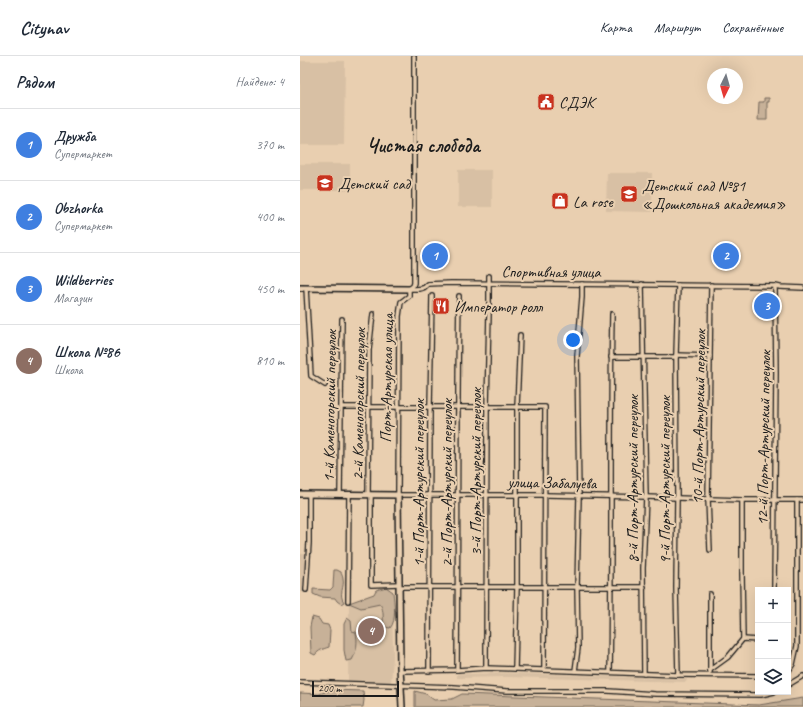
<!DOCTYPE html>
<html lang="ru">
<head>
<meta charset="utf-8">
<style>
  :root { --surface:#fff; --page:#f6f6f7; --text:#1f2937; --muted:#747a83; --line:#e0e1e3; --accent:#ea580c }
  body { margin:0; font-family:Caveat,sans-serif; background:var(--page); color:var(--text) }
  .controls { position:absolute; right:12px; bottom:12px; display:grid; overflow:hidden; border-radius:0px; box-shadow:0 4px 16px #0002 }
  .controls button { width:36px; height:36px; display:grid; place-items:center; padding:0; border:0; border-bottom:1px solid var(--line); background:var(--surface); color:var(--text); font:20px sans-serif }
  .compass { position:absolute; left:407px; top:12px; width:36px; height:36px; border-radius:50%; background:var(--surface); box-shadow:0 4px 16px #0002; rotate:185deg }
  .scale { position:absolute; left:12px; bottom:10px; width:87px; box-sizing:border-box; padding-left:4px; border:2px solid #1c1c1c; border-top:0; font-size:11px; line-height:14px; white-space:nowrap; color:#1c1c1c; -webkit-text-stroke:3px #e9cfb0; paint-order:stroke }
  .you { position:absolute; left:273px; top:284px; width:14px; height:14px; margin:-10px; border:3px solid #fff; border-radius:50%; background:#1a73e8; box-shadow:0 0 0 6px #1a73e833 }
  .badge { display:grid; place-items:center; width:26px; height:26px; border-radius:50%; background:var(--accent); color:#fff; font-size:13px; font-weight:700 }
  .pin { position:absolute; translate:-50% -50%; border:2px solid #fff; box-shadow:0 1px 4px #0006 }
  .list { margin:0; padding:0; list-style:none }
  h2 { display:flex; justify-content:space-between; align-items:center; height:52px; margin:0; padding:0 16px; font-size:17px }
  h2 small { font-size:13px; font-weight:400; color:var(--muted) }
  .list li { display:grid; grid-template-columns:26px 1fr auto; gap:12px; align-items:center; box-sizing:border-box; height:72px; padding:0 16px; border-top:1px solid var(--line) }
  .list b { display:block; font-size:15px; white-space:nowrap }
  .list p { margin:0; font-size:13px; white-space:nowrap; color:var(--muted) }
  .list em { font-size:13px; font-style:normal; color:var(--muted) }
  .icon { flex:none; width:22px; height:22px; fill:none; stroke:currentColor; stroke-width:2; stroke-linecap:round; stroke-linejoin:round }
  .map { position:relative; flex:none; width:503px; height:651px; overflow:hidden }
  header { display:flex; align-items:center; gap:24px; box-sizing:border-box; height:56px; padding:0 20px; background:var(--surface); border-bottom:1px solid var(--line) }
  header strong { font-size:19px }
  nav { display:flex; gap:22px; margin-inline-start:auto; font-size:14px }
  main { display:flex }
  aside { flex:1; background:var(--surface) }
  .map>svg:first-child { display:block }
</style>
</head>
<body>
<header>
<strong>Citynav</strong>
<nav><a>Карта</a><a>Маршрут</a><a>Сохранённые</a></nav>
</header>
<main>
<aside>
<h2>Рядом<small>Найдено: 4</small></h2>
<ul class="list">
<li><span class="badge" style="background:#3f7fe0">1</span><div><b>Дружба</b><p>Супермаркет</p></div><em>370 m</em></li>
<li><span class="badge" style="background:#3f7fe0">2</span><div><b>Obzhorka</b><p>Супермаркет</p></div><em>400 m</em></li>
<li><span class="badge" style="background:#3f7fe0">3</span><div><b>Wildberries</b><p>Магазин</p></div><em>450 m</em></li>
<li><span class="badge" style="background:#8d6e63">4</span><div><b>Школа №86</b><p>Школа</p></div><em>810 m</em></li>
</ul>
</aside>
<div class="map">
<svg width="503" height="651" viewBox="0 0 503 651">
  <rect width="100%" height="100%" fill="#e9cfb0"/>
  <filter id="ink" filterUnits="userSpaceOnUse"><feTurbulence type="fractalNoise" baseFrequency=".025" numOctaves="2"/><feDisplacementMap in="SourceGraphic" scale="8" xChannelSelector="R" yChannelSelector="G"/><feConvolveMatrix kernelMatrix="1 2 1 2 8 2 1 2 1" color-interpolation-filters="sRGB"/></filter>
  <g filter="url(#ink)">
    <!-- built -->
    <g fill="#d8c0a4">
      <polygon points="0,5 45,5 44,89 0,89"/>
      <rect x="0" y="108" width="50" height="26"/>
      <rect x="158" y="114" width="34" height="37"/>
      <polygon points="307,117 352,117 352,156 306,155"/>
      <polygon points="0,498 6,498 3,536 0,536"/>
      <polygon points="84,536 92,537 93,602 91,627 48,626 49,548"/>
      <polygon points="207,617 387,623 386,626 206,621 157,622 157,618"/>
    </g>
    <!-- green -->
    <g fill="#c7b198" stroke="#72665a">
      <polygon points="464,42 469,42 469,46 467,46 467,64 458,64 459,46 464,46"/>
      <path d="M34 514H37L41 516C41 518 43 520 43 523 45 531 38 538 44 546L41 548 37 545 35 542 20 541 13 538V533L30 534 33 531Z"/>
      <path d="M86 531 93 536C94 546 97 565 90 572L84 571C82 563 85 555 80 548L61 552 49 547 74 538 76 534Z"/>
      <path d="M12 561 19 563 22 568 28 569 30 574 29 591C23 593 19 594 15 599L11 597 10 571Z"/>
      <path d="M47 562 51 565 52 575 56 576C58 586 57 595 52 604L46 605 44 594V568Z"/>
      <polygon points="31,634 63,635 64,644 63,651 0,651 0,637 19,638"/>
      <polygon points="115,635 126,638 134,644 152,643 162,638 459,649 503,642 503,651 115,651"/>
    </g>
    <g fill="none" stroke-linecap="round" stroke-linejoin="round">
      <defs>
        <g id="street">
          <polyline points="114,0 114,227 113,230 109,233 109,240 101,246 99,260 98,439 246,439 346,441 442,444 503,444"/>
          <polyline points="342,228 346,441 343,512 344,618"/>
          <polyline points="6,232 11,320 25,329"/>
          <path d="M110 233C118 233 123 234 128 228L151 227 475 230 480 231 503 232"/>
          <polyline points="376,299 410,300"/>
          <polyline points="311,301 376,301"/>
          <polyline points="42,351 245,351 244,614"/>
          <polyline points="40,439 42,263"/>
          <polyline points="68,439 69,294 73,258"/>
          <polyline points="71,439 71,529 99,528"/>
          <polyline points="410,494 408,443 411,229"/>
          <polyline points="100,531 344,531"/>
          <polyline points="6,534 9,487 9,438"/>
          <polyline points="474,534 476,317 475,230"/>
          <polyline points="48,545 49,439"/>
          <polyline points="443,583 458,584"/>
          <polyline points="186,612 187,351 189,256 189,220"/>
          <polyline points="215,613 217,531 217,351 220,279"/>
          <path d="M157 614C158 490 157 365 159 240"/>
          <polyline points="410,614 428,601 443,583 442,518 442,444"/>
          <polyline points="101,615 157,614 186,612 378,619 458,620"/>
          <polyline points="129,615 130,351 132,240"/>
          <polyline points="275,615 278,592 277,531 279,440 277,300 282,241 282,228"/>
          <path d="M310 616C312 497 310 378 312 258"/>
          <polyline points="410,616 410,538"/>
          <polyline points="488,616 493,608 497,590 497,444"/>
          <polyline points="378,619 376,532 377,442 376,299 378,229"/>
          <polyline points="0,626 154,631 207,635 308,635 355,638 461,639 474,636"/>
          <polyline points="488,629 503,620"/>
        </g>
        <g id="secondary">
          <polyline points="0,232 109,233"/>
          <polyline points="0,438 98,439 100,611 102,651"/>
        </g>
      </defs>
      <!-- street casing -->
      <use href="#street" stroke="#1c1c1c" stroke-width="6"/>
      <!-- secondary casing -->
      <use href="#secondary" stroke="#1c1c1c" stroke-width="8"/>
      <!-- street -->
      <use href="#street" stroke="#e9cfb0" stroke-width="3.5"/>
      <!-- secondary -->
      <use href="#secondary" stroke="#e9cfb0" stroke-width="5"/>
    </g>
  </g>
  <!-- icons -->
  <defs>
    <symbol id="civic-square" viewBox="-11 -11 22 22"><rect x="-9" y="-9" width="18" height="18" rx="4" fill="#c8321e" stroke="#e9cfb0"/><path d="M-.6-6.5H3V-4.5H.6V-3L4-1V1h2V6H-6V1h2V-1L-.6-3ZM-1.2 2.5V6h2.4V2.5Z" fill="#fff"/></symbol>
    <symbol id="school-square" viewBox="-11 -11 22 22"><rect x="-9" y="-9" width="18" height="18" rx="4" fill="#c8321e" stroke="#e9cfb0"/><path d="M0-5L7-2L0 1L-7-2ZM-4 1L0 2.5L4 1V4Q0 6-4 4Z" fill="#fff"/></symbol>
    <symbol id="shop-square" viewBox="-11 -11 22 22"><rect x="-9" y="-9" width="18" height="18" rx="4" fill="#c8321e" stroke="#e9cfb0"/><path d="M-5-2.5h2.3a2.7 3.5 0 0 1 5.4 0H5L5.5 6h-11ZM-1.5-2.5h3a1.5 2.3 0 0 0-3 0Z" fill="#fff"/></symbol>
    <symbol id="restaurant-square" viewBox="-11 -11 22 22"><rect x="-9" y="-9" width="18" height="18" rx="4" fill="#c8321e" stroke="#e9cfb0"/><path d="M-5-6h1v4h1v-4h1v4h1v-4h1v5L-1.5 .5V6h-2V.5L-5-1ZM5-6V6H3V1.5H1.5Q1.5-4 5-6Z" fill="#fff"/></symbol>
  </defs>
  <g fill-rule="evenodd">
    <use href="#civic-square" x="236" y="36" width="20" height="20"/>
    <use href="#school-square" x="15" y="117" width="20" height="20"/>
    <use href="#school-square" x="319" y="128" width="20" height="20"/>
    <use href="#shop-square" x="250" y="135" width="20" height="20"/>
    <use href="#restaurant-square" x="131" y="240" width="20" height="20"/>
  </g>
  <g text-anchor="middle" stroke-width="4" stroke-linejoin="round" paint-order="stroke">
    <!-- poi labels -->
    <g font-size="16" fill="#1c1c1c" stroke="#e9cfb0" text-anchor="start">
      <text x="259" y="52">СДЭК</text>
      <text x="38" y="133">Детский сад</text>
      <text x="342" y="135">Детский сад №81<tspan x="342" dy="18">«Дошкольная академия»</tspan></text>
      <text x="273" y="151">La rose</text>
      <text x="154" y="256">Император ролл</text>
    </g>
    <!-- street labels -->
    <g font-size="16" fill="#1c1c1c" stroke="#e9cfb0">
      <text x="251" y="221">Спортивная улица</text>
      <text transform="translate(86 322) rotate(-89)" y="6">Порт-Артурская улица</text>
      <text transform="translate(58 348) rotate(-89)" y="6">2-й Каменогорский переулок</text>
      <text transform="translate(29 350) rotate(-89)" y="6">1-й Каменогорский переулок</text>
      <text transform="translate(398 361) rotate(-89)" y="6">10-й Порт-Артурский переулок</text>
      <text transform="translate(463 382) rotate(-89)" y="6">12-й Порт-Артурский переулок</text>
      <text transform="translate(175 416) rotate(-90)" y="6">3-й Порт-Артурский переулок</text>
      <text transform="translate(332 423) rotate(-90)" y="6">8-й Порт-Артурский переулок</text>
      <text transform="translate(364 424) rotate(-90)" y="6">9-й Порт-Артурский переулок</text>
      <text transform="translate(252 426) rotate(1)" y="6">улица Забалуева</text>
      <text transform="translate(118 427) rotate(-90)" y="6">1-й Порт-Артурский переулок</text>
      <text transform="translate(146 427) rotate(-90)" y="6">2-й Порт-Артурский переулок</text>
    </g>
    <!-- district labels -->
    <g font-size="20" font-weight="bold" fill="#1c1c1c" stroke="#e9cfb0">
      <text x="123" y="96">Чистая слобода</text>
    </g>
  </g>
</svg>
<div class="controls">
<button>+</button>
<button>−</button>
<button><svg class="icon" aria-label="layers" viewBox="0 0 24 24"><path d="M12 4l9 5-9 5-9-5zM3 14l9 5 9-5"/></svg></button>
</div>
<svg class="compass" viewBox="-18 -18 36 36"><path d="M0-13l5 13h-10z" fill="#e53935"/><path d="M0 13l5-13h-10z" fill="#747a83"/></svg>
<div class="scale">200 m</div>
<div class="you"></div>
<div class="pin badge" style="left:135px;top:200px;background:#3f7fe0">1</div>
<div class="pin badge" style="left:426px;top:200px;background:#3f7fe0">2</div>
<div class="pin badge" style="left:467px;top:250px;background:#3f7fe0">3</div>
<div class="pin badge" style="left:71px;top:575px;background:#8d6e63">4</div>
</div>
</main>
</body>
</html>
